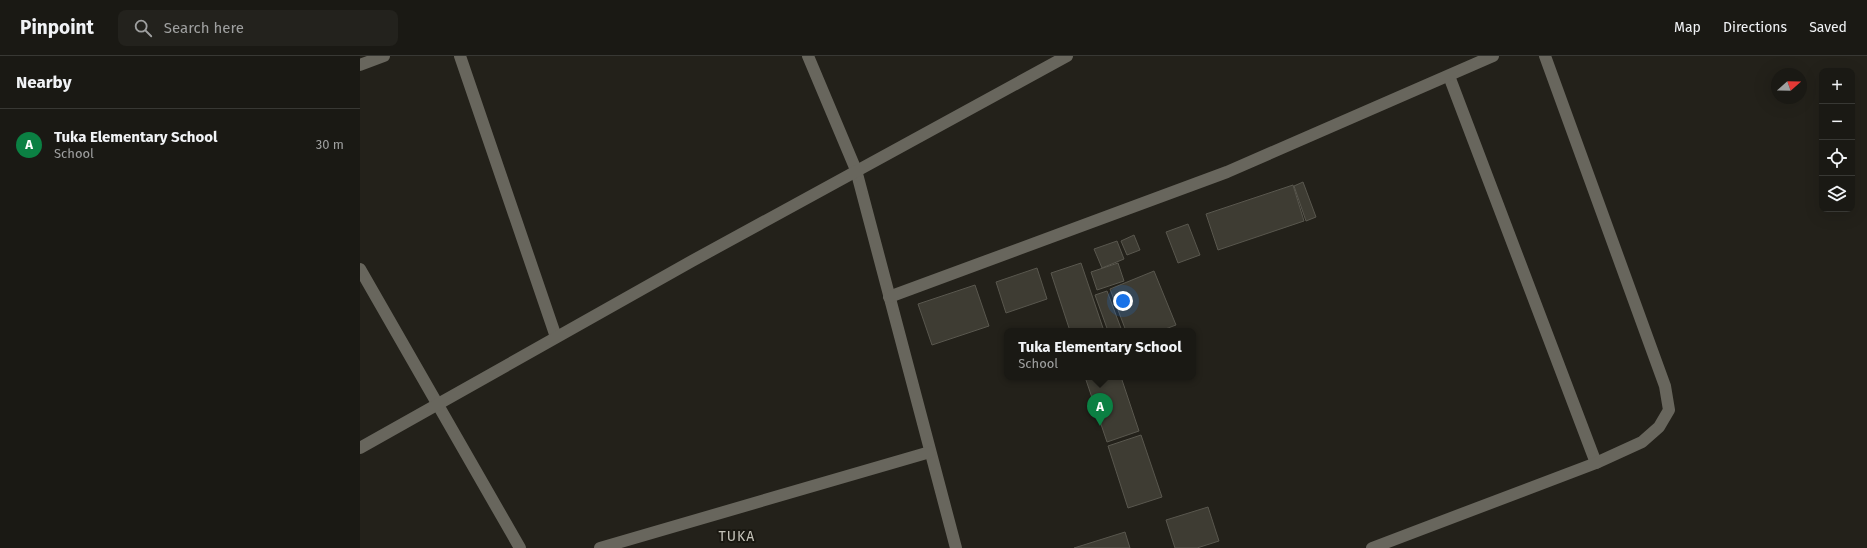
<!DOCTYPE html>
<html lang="en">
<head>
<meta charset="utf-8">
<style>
  :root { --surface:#1a1914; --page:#23221d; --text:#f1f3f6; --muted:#9fa0a0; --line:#383834; --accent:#0b8043 }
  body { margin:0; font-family:"Fira Sans",sans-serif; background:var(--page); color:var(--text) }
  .controls { position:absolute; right:12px; top:12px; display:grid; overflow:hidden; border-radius:8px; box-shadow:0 4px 16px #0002 }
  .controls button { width:36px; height:36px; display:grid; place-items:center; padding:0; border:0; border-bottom:1px solid var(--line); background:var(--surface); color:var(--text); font:20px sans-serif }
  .compass { position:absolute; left:1411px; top:12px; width:36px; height:36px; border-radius:50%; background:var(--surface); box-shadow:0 4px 16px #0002; rotate:70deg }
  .you { position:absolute; left:763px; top:245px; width:14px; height:14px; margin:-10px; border:3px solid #fff; border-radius:50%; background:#1a73e8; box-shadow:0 0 0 6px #1a73e833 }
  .badge { display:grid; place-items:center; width:26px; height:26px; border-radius:50%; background:var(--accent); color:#fff; font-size:13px; font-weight:700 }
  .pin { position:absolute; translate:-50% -33px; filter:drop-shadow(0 1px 2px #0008) }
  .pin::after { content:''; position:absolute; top:21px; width:14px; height:12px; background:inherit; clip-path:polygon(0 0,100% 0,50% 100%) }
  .popup { position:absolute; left:644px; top:272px; width:192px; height:52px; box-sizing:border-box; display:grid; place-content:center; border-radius:8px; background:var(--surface); filter:drop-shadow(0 1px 3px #0005); font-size:13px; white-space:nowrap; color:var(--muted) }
  .popup b { font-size:15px; color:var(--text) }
  .popup::after { content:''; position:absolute; left:50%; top:100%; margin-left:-8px; border:8px solid transparent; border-top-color:var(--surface) }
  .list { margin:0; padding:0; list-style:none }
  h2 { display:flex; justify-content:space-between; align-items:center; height:52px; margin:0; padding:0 16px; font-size:17px }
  h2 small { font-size:13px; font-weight:400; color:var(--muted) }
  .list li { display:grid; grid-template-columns:26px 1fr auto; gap:12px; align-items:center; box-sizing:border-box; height:72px; padding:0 16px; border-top:1px solid var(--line) }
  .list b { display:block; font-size:15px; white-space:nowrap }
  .list p { margin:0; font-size:13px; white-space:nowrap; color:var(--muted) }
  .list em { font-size:13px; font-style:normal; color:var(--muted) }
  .icon { flex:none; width:22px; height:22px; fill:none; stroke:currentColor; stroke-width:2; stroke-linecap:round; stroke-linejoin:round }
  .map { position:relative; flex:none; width:1507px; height:492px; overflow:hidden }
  header { display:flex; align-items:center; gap:24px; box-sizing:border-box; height:56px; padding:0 20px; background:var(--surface); border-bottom:1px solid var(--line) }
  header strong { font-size:19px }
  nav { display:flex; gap:22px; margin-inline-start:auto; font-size:14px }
  .search { width:280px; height:36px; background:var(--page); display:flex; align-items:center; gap:10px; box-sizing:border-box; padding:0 14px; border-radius:8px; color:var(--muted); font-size:15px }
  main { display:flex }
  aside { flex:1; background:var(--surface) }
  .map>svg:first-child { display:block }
</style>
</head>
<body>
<header>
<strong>Pinpoint</strong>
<div class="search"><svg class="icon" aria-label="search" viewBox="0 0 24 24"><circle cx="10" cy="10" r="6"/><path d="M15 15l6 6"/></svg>Search here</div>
<nav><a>Map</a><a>Directions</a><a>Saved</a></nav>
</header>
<main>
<aside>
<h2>Nearby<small></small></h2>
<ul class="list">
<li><span class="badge">A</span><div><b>Tuka Elementary School</b><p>School</p></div><em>30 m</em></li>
</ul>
</aside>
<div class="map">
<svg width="1507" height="492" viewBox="0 0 1507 492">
  <rect width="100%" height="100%" fill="#23211a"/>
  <!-- building -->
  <g fill="#3e3c33" stroke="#59574e">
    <polygon points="943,126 956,161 946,165 934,130"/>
    <polygon points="933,129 944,165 858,194 846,158"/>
    <polygon points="828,168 840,199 818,207 806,176"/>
    <polygon points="774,179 780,194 767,199 761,185"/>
    <polygon points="757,185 764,203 742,212 734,193"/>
    <polygon points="721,207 744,275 710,275 691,217"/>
    <polygon points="758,207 764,225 737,234 731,216"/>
    <polygon points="677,212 687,243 646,257 636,226"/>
    <polygon points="794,215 816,269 800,275 766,275 750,233"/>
    <polygon points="615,229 629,270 572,289 558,248"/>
    <polygon points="747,235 762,275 748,275 735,239"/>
    <polygon points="725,321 761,321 779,375 747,386"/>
    <polygon points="781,379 802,441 768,452 748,390"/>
    <polygon points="848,451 859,485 837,492 815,492 806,464"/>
    <polygon points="765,476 770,492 714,492"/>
  </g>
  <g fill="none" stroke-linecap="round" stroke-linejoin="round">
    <!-- minor -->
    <g stroke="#68665d" stroke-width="12">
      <polyline points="100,0 196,281"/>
      <polyline points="448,0 496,114 596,492"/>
      <polyline points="0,9 24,0"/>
      <polyline points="1089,20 1236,407"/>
      <polyline points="0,213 160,492"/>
      <polyline points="529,241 867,116 1133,0"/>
      <polyline points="0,392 332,205 707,0"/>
      <polyline points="240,492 570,396"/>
      <polyline points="1012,492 1236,407 1282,386 1299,371 1309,354 1305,330 1185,0"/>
    </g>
  </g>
  <g text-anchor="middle" stroke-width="4" stroke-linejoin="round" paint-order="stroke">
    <!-- quarter labels -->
    <g font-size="14" letter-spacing="1" fill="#c4c2b8" stroke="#1a1811">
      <text x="377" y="485">TUKA</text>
    </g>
  </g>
</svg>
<div class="controls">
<button>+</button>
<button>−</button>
<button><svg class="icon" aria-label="locate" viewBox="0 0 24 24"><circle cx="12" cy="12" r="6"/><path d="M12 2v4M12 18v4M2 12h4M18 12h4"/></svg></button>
<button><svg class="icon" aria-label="layers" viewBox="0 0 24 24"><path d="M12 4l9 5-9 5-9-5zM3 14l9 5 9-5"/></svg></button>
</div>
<svg class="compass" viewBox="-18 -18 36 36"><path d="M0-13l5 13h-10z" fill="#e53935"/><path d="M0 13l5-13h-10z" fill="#9fa0a0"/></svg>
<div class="you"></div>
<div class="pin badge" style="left:740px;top:370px">A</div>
<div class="popup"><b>Tuka Elementary School</b>School</div>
</div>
</main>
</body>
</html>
